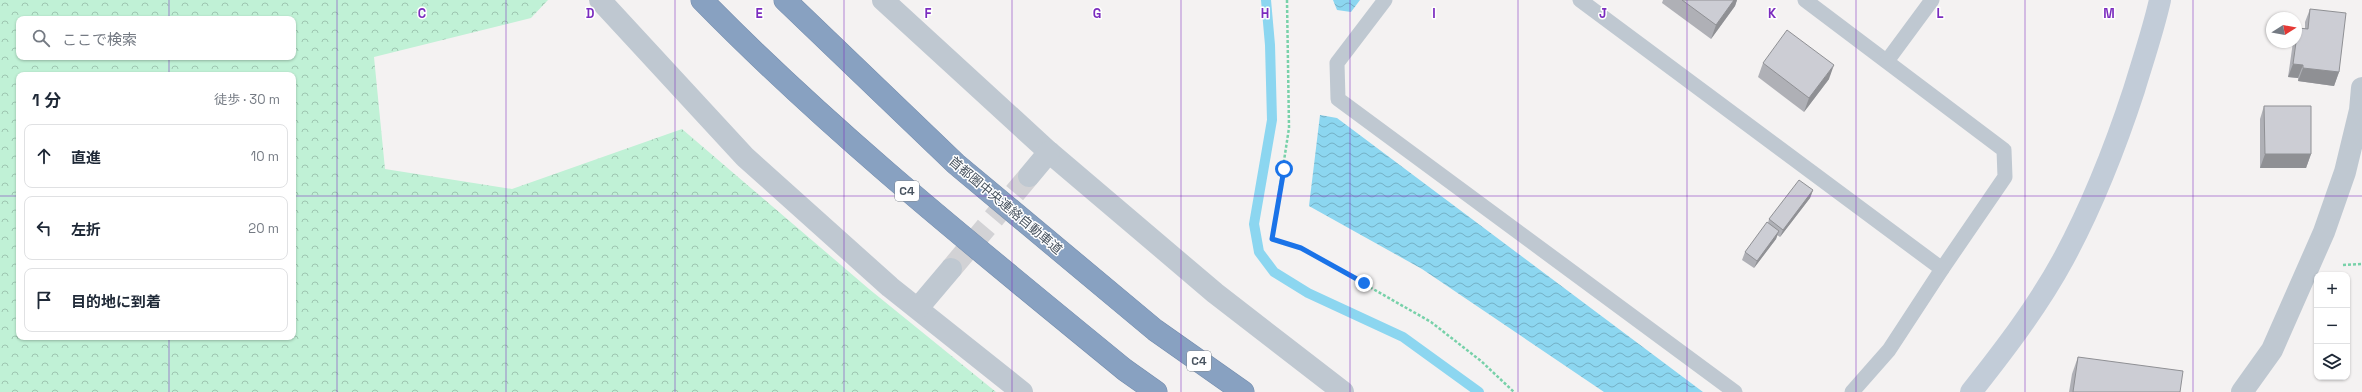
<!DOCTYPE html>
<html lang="ja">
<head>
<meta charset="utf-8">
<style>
  :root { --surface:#fff; --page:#f2f2f3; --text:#1f2937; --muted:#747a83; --line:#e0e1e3 }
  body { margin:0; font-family:"Space Grotesk","Noto Sans JP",sans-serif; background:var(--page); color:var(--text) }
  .controls { position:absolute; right:12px; bottom:12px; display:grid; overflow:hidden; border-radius:8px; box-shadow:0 1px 3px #0004 }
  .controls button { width:36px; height:36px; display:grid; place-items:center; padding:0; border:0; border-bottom:1px solid var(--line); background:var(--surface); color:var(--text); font:20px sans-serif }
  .compass { position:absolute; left:2266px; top:12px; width:36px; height:36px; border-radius:50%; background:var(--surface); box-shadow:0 1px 3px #0004; rotate:79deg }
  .stop { position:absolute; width:12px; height:12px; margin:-9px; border:3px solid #1a73e8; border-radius:50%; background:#fff }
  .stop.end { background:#1a73e8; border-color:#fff; box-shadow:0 1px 4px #0008 }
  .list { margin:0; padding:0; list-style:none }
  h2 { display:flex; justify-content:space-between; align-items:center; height:52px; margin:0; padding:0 16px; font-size:17px }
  h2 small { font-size:13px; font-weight:400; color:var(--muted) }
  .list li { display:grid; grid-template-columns:26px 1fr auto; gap:12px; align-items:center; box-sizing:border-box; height:64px; margin:0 8px 8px; padding:0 8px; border:1px solid var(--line); border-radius:8px }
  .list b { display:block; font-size:15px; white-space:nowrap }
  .list em { font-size:13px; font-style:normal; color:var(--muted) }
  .icon { flex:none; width:22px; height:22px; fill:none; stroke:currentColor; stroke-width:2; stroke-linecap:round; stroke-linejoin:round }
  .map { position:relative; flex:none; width:2362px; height:392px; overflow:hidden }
  .search { position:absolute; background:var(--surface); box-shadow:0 1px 3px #0004; left:16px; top:16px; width:280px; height:44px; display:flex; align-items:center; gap:10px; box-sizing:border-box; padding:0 14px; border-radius:8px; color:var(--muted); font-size:15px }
  .panel { position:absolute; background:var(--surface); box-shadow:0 1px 3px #0004; left:16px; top:72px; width:280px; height:268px; border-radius:8px }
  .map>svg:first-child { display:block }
</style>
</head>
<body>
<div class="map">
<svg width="2362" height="392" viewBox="0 0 2362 392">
  <defs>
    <pattern id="forest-crowns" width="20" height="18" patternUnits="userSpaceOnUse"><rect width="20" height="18" fill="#c0f1d6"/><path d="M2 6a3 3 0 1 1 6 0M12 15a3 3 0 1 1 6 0" fill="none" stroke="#9ec6b1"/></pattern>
    <pattern id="water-waves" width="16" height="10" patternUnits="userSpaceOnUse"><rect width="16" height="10" fill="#8cd6f0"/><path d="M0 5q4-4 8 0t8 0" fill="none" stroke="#74b0c6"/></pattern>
  </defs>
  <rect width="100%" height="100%" fill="#f4f2f2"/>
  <!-- forest -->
  <path fill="url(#forest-crowns)" fill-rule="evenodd" d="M0 0H548L531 18 374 57 385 169 512 189 682 129 869 289 996 392H0ZM19 19H293V57H19ZM19 75H293V337H19Z"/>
  <!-- water -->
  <g fill="url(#water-waves)">
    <polygon points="1333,0 1360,0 1351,12 1337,10"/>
    <polygon points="1320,115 1337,118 1703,392 1604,392 1422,269 1309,206"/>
  </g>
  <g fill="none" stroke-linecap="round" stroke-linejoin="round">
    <!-- stream -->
    <polyline stroke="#8cd6f0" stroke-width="10" points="1266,0 1270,45 1272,120 1254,224 1259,252 1274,272 1308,293 1403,337 1479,392"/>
    <!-- street-tunnel -->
    <polyline stroke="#d2d2d5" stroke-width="22" stroke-dasharray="22 11" stroke-linecap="butt" points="951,269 1029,176"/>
    <defs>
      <g id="highway">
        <path d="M702 0C833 134 980 251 1125 370L1156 392"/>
        <polyline points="785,0 956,164 1155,330 1243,392"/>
      </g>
    </defs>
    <!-- highway casing -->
    <use href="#highway" stroke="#738cad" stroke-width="23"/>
    <!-- path -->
    <g stroke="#77d1a9" stroke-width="2.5" stroke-dasharray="3 2" stroke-linecap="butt">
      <polyline points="1287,0 1289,128 1272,239 1301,248 1431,322 1481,361 1514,392"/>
      <polyline points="2343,265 2362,264"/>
    </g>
    <!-- lane -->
    <g stroke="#bfc8d1" stroke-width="15">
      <polyline points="1385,0 1337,63 1338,99 1735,392"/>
      <polyline points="1580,0 1942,269"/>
      <polyline points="1805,0 2004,150 2005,177 1942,269 1889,350 1852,392"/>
      <polyline points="1887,61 1932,0"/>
    </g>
    <!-- street -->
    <g stroke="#bfc8d1" stroke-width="22">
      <polyline points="600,0 745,157 890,287 1022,392"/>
      <polyline points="883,0 1049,152 1215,293 1343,392"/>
      <polyline points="1029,176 1049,152"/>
      <polyline points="918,308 951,269"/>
      <polyline points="2242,392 2272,350 2324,232 2345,172 2360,110 2362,88"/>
    </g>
    <!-- secondary -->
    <path stroke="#c2ccd8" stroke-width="22" d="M1971 392C2005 349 2038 306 2064 258 2093 204 2115 148 2134 90 2143 60 2153 31 2160 0"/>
    <!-- highway -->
    <use href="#highway" stroke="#88a1c1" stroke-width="22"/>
  </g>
  <!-- wall -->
  <g fill="#afb0b6">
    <polygon points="1663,0 1737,0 1735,6 1711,39 1662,3"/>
    <polygon points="2310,9 2339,72 2334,86 2298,81 2298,78 2288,77 2293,42 2296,42 2296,33 2298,28 2305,29 2305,22"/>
    <polygon points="1763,63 1829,79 1804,112 1758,77"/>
    <polygon points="2264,106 2311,154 2306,168 2260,168 2260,119"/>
    <polygon points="1813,190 1810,198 1780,237 1777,235 1776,239 1754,268 1742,260 1745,252 1768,223 1769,219"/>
    <polygon points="2078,357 2180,392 2069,392 2072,374"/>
  </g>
  <!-- shaded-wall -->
  <g fill="#8f9094">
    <polygon points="1734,0 1737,0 1735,6 1711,39 1716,25"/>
    <polygon points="2293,64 2303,65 2298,78 2288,77"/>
    <polygon points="1834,65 1829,79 1804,112 1809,98"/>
    <polygon points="2303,68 2339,72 2334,86 2298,81"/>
    <polygon points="2265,154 2311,154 2306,168 2260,168"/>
    <polygon points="1813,190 1810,198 1780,237 1783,230"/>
    <polygon points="1779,231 1776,239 1754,268 1757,261"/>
  </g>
  <!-- building -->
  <g fill="#cccdd4" stroke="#8f9094">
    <polygon points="1682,0 1734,0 1716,25"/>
    <polygon points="2310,9 2346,13 2339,72 2303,68 2303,65 2293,64 2298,28 2308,29"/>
    <polygon points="1787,30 1834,65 1809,98 1763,63"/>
    <polygon points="2264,106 2311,106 2311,154 2265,154"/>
    <polygon points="1799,180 1813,190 1783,230 1769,219"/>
    <polygon points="1767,222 1779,231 1757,261 1745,252"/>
    <polygon points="2078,357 2183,371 2180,392 2073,392"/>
  </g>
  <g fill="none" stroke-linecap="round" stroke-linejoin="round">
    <!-- route -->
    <polyline stroke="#1a73e8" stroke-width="5" points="1284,169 1272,239 1301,248 1364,283"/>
  </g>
  <!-- grid -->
  <path fill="none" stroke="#7b2cbf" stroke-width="1" stroke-opacity="0.55" d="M169 0V19M337 0V392M506 0V392M675 0V392M844 0V392M1012 0V392M1181 0V392M1350 0V392M1518 0V392M1687 0V392M1856 0V392M2025 0V392M2193 0V392M169 57V75M0 196H19M293 196H2362M169 337V392"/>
  <g text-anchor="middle" stroke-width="3" stroke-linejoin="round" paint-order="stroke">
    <!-- shield labels -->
    <g fill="#fff" stroke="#808790" stroke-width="1">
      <rect x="895" y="181" width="24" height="20" rx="3"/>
      <rect x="1187" y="351" width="24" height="20" rx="3"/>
    </g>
    <g font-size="12" font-weight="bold" fill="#495460">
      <text x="907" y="195">C4</text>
      <text x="1199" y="365">C4</text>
    </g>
    <!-- street labels -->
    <g font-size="13" fill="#495460" stroke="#fff">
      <text transform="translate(1006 205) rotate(40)" y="5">首都圏中央連絡自動車道</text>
    </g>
  </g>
  <g font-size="13" text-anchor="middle" font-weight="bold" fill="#7b2cbf" stroke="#fff" stroke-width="3" stroke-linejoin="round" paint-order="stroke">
    <text x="422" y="18">C</text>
    <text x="590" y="18">D</text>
    <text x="759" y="18">E</text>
    <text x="928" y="18">F</text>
    <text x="1097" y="18">G</text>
    <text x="1265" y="18">H</text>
    <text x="1434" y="18">I</text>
    <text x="1603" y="18">J</text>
    <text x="1772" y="18">K</text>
    <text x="1940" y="18">L</text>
    <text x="2109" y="18">M</text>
  </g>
</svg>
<div class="controls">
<button>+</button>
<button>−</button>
<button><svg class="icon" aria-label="layers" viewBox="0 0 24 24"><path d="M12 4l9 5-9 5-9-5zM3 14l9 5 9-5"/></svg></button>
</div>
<svg class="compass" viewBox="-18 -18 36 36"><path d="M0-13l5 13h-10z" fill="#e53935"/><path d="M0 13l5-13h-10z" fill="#747a83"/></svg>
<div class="stop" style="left:1284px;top:169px"></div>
<div class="stop end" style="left:1364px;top:283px"></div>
<div class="search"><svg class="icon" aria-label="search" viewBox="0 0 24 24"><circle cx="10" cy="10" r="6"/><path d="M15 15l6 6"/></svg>ここで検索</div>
<section class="panel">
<h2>1 分<small>徒歩 · 30 m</small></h2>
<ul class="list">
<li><svg class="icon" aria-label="ahead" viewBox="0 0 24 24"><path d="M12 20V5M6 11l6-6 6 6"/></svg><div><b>直進</b></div><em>10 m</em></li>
<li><svg class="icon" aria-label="left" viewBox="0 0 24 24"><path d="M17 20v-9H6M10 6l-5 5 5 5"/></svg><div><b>左折</b></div><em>20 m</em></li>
<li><svg class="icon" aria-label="arrive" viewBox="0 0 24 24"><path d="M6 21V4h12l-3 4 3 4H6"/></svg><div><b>目的地に到着</b></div></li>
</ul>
</section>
</div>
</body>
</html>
